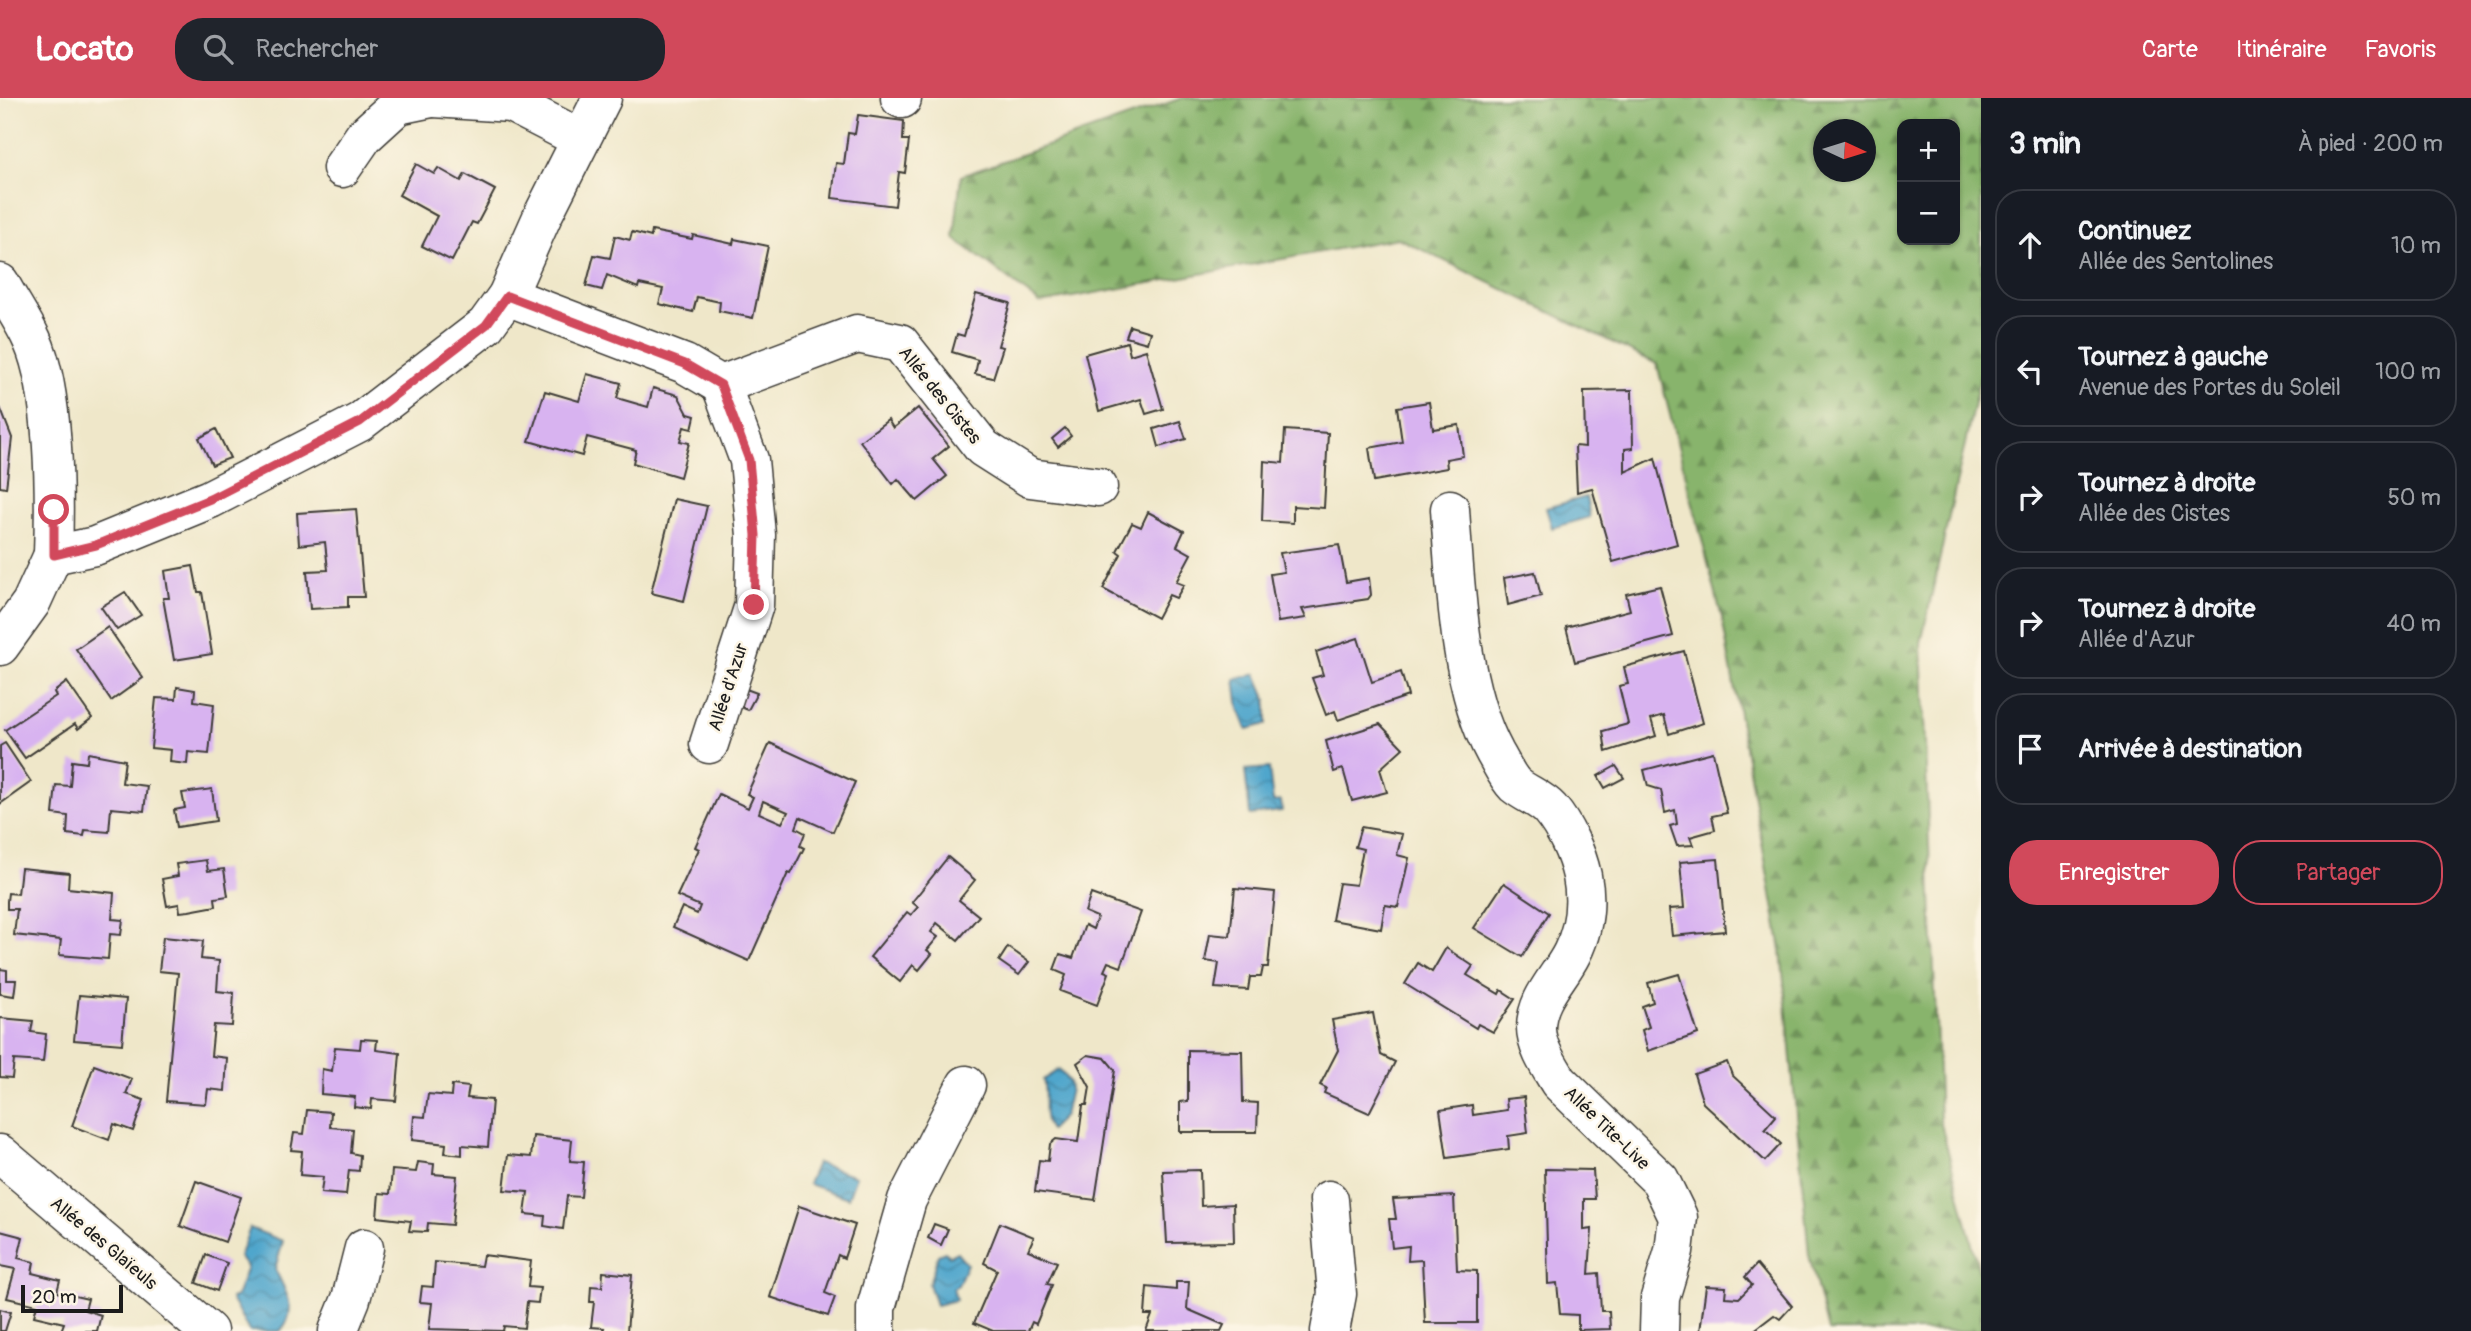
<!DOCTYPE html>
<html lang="fr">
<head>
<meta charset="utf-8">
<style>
  :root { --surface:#171b24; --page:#20242c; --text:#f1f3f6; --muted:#9ea1a6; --line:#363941; --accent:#d1495b }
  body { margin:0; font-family:Pangolin,sans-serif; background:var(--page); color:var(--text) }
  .controls { position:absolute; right:21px; top:21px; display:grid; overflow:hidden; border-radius:14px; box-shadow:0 2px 5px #0004 }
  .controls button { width:63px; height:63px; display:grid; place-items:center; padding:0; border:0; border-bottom:2px solid var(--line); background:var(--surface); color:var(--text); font:35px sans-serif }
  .compass { position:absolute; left:1813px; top:21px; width:63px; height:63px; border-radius:50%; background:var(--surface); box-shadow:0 2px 5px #0004; rotate:94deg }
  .scale { position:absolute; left:21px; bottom:18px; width:102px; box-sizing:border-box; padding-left:7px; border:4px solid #1c1c1c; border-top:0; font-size:19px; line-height:24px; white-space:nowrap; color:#1c1c1c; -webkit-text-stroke:5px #fcf5e5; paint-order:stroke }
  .stop { position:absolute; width:21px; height:21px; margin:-16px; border:5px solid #d1495b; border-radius:50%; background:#fff }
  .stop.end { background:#d1495b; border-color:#fff; box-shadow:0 2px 7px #0008 }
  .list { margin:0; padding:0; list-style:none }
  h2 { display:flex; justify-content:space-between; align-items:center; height:91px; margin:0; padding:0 28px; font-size:30px }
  h2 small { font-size:23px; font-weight:400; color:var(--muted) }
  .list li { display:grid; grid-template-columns:46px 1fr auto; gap:21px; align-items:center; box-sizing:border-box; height:112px; margin:0 14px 14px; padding:0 14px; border:2px solid var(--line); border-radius:28px }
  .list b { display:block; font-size:26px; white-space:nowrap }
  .list p { margin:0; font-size:23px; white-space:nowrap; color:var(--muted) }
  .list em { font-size:23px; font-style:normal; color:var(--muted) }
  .actions { display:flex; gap:14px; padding:21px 28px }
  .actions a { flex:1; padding:16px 0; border:2px solid var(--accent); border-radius:28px; text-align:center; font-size:24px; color:var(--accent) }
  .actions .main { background:var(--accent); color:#fff }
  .icon { flex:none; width:38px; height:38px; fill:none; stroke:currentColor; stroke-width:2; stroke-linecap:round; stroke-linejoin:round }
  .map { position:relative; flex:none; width:1981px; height:1233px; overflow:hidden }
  header { display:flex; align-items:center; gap:42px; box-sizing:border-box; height:98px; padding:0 35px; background:var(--accent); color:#fff }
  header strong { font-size:33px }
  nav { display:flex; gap:38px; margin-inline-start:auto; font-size:24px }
  .search { width:490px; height:63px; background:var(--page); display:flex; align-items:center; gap:18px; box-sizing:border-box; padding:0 24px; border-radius:28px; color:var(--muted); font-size:26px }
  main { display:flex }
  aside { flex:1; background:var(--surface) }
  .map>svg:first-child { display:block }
</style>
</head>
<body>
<header>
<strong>Locato</strong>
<div class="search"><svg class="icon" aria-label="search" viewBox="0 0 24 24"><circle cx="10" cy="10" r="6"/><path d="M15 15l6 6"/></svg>Rechercher</div>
<nav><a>Carte</a><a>Itinéraire</a><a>Favoris</a></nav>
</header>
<main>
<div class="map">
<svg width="1981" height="1233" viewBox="0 0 1981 1233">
  <defs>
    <pattern id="forest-firs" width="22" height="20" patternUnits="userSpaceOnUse" patternTransform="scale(1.75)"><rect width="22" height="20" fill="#88b46c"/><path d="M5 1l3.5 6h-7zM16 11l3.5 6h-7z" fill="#6e9258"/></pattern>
    <pattern id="water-waves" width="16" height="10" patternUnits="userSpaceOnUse" patternTransform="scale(1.75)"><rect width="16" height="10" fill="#50a6cc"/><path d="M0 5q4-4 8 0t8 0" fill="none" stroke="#4286a5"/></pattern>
  </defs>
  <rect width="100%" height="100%" fill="#fcf5e5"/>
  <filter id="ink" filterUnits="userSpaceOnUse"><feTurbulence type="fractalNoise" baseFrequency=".0143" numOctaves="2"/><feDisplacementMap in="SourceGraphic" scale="14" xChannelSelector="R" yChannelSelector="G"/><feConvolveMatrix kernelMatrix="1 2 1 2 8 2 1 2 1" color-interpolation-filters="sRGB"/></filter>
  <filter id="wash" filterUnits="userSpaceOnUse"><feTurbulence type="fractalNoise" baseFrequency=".00686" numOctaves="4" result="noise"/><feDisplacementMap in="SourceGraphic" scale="28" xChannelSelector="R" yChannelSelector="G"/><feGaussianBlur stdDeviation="1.57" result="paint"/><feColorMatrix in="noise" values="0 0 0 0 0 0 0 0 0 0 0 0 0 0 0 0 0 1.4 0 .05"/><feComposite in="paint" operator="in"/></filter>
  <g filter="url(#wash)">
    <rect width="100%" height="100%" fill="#efe7c9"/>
    <!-- forest -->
    <path fill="url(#forest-firs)" stroke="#526844" stroke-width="2" fill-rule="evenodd" d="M1182 0H1981V274L1921 545 1940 1022 1981 1181V1233H1828L1809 1157 1781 852 1722 520 1657 266 1398 140 1040 205 954 140 961 78ZM1902 26H1955V142H1902ZM1824 32H1866V74H1824Z"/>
    <!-- water -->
    <g fill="url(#water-waves)" stroke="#366174" stroke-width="2">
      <polygon points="1586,399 1590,419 1552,430 1546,410"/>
      <polygon points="1256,576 1267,602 1267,626 1247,631 1239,611 1235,581"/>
      <polygon points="1269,670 1273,704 1281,703 1282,713 1250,717 1245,672"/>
      <path d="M1059 971 1069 984 1070 991 1064 1018 1050 1032C1040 1017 1048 999 1043 982Z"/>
      <polygon points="817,1065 856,1078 848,1100 808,1086"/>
      <path d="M250 1130 283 1143 275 1171C285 1193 300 1213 280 1233H249L231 1201 236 1199 247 1169 239 1159Z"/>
      <polygon points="945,1154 949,1158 957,1154 967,1166 958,1187 953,1190 956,1202 936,1207 929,1186 938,1157"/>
    </g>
    <g id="blocks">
      <!-- building -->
      <g fill="#d8b3f0" fill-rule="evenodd">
        <polygon points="858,17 904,23 903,42 909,42 905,75 899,74 895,108 832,100 836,65 844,66 848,35 855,36"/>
        <polygon points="416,66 434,76 438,70 461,83 465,76 495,92 477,126 472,124 452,163 422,148 437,118 399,97"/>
        <polygon points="652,133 692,141 693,137 733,146 734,141 768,148 753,220 719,213 720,204 697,199 693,214 659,206 663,191 639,186 638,190 607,177 602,192 586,188 594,157 610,160 615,138 630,142 632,134 651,139"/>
        <polygon points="976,196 1010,205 998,248 1003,249 993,280 975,276 978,262 952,254 957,236 964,238"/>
        <polygon points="1130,228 1150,234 1147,245 1126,239"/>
        <polygon points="1127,244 1130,257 1146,252 1163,311 1146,316 1141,301 1099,313 1085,256"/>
        <polygon points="587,276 621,285 617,300 648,309 653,290 678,297 688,316 695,318 692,331 684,329 680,343 689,345 680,379 633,365 636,352 587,339 582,358 529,343 545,293 579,303"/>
        <polygon points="1632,292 1633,350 1625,351 1625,374 1655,360 1677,446 1613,464 1592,390 1577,394 1575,348 1585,349 1584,293"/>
        <polygon points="1429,304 1433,331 1459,327 1463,358 1446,361 1447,370 1374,383 1369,350 1402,344 1397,309"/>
        <polygon points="0,309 12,340 6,390 0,389"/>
        <polygon points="918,310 949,348 933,361 947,378 917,403 898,381 893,386 860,343 888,322 893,330"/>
        <polygon points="1180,323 1186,341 1159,349 1154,331"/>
        <polygon points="1065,330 1071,338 1058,349 1052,341"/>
        <polygon points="216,331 230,360 212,367 199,340"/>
        <polygon points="1285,332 1328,335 1324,410 1293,408 1293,425 1262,423 1264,363 1283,365"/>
        <polygon points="674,401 707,408 684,503 651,495"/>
        <polygon points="356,411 364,499 348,499 348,509 310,511 307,473 328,472 325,444 299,447 297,415"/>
        <polygon points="1148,414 1184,433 1177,448 1191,456 1176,484 1184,487 1176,500 1169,497 1157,520 1103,491 1121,456 1117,453 1132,425 1141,429"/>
        <polygon points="1339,447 1346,484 1369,480 1371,497 1368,501 1302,511 1306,520 1278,524 1270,476 1284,474 1280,455"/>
        <polygon points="193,468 198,494 202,494 212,556 174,562 163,500 169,500 165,473"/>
        <polygon points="1535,474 1541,498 1508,507 1504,480"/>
        <polygon points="1660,488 1673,538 1575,564 1566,529 1630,512 1626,496"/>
        <polygon points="125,494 141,517 117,532 101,509"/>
        <polygon points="108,529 143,580 111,603 76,551"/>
        <polygon points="1358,540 1372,584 1401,574 1408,598 1338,622 1335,613 1326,617 1312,580 1323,577 1316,554"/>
        <polygon points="1684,553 1703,625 1669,636 1664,617 1651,621 1656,638 1606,654 1603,633 1628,626 1619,588 1628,586 1624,569"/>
        <polygon points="67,584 92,620 78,631 75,626 25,660 5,632 56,598 54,594"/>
        <polygon points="177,589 195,592 194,603 214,606 209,656 188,654 187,666 170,664 171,652 151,650 156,600 176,601"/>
        <polygon points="746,591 757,595 748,612 738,608"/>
        <polygon points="1380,626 1403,650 1380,671 1387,694 1352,703 1343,671 1334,674 1326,643"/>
        <polygon points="5,645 31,684 0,706 0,648"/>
        <path d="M770 645 855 684 833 734 800 719 796 730 805 735 800 748 804 750 791 776 788 775 749 863 673 829 682 809 697 816 700 808 677 798 699 751 695 749 719 696 748 710 753 699 747 696ZM763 703 788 714 782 725 759 715Z"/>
        <polygon points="1713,654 1727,715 1712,718 1715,732 1690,739 1693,747 1677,748 1670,728 1677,726 1675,712 1665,715 1661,692 1648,688 1644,672"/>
        <polygon points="88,655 125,662 122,685 147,688 144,713 111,710 109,734 85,732 84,738 67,736 68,718 53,716 56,687 70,688 72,663 87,665"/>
        <polygon points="1616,668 1624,680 1605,690 1598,678"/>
        <polygon points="212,691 216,723 177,729 174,712 185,710 182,695"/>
        <polygon points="1361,729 1402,736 1397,757 1409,760 1398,809 1385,807 1381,831 1332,822 1339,785 1356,787 1363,751 1355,749"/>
        <polygon points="948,759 975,782 959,802 979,818 958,842 937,825 931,834 938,839 927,852 932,856 919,872 913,867 900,884 870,859 907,814 911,817 918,809 912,804"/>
        <polygon points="1718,761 1725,833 1672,838 1669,811 1684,810 1680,764"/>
        <polygon points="206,762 208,773 224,771 228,798 215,800 216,808 189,813 180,814 179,806 167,808 162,781 178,778 176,766"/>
        <polygon points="21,770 69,775 68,790 114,795 112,821 123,822 122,829 121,837 110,836 108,861 59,857 61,842 14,837 17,811 7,811 7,803 8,795 18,796"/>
        <polygon points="1504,785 1549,815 1522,859 1474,830"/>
        <polygon points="1235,790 1275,794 1268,869 1263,869 1261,879 1250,879 1248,892 1215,890 1219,865 1205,863 1210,836 1230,838"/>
        <polygon points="1091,796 1141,814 1121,869 1108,864 1104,873 1109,875 1097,907 1060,893 1066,877 1054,872 1060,856 1073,860 1085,827 1093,831 1097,819 1085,814"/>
        <polygon points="163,839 203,843 201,861 219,863 217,893 234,895 232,928 214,927 211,958 227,960 225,993 208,991 206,1006 166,1003 178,875 159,873"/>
        <polygon points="1008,849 1029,864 1019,877 999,863"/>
        <polygon points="1446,850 1473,868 1467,877 1499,896 1501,892 1515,901 1493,934 1478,926 1476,930 1405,886 1418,865 1432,874"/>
        <polygon points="0,871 7,872 7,882 16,882 14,898 0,896"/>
        <polygon points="1679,876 1698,936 1648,953 1642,932 1649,929 1642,908 1653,904 1648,885"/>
        <polygon points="79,897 126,901 122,946 74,942"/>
        <polygon points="1373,915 1381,957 1395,964 1369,1015 1324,995 1326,990 1320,987 1338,952 1332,922"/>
        <polygon points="0,920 33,923 31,934 46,936 43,964 14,962 12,980 0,979"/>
        <polygon points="361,941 377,942 376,952 400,955 396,1003 372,1001 371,1011 354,1009 355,999 321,996 322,971 332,973 335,949 360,951"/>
        <polygon points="1188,952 1242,953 1243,1004 1258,1005 1257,1034 1180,1034 1180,1004 1188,1003"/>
        <polygon points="1088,957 1105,960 1115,972 1095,1102 1035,1094 1039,1062 1048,1063 1050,1046 1056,1041 1078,1044 1083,1007 1087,1007 1090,989 1077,965"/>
        <polygon points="1727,964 1732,977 1776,1018 1765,1031 1781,1046 1765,1063 1703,1005 1694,976"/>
        <polygon points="94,967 132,981 126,996 144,1002 133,1033 114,1026 109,1042 72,1028"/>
        <polygon points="452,987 469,989 467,1000 492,1002 488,1049 462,1047 462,1057 445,1055 446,1046 412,1042 414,1018 425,1019 428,996 451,998"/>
        <polygon points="1524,999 1528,1035 1508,1038 1509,1051 1447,1060 1440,1012 1472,1007 1473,1017 1507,1012 1506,1001"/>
        <polygon points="307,1012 331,1014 330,1029 353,1031 351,1055 360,1057 359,1073 349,1072 346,1097 321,1095 323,1079 300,1077 302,1053 291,1052 294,1035 304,1036"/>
        <polygon points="533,1038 572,1042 570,1063 584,1064 581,1099 567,1098 563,1131 544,1128 545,1118 525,1116 528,1094 504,1092 508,1057 531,1059"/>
        <polygon points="418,1064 434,1066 433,1076 457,1078 452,1127 428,1125 427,1134 409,1133 411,1123 377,1119 379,1095 390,1096 392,1072 416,1074"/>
        <polygon points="1545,1071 1593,1072 1595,1101 1584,1101 1584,1132 1592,1131 1589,1176 1599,1175 1601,1213 1609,1213 1610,1231 1578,1232 1578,1217 1560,1216 1557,1185 1548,1186"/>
        <polygon points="1200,1072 1201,1108 1233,1106 1234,1144 1167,1145 1163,1073"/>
        <polygon points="196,1083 241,1099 225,1144 180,1128"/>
        <polygon points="1454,1098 1457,1172 1477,1173 1477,1225 1425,1225 1422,1162 1408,1163 1409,1148 1392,1150 1389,1121 1396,1121 1393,1101"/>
        <polygon points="799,1108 855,1127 844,1160 838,1157 825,1195 835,1199 828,1218 770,1199"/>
        <polygon points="1000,1125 1034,1139 1028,1152 1057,1164 1047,1186 1052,1187 1036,1226 1032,1224 1028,1233 993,1233 974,1225 997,1172 984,1165"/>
        <polygon points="934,1126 948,1131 941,1147 928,1140"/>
        <polygon points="0,1133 23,1139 18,1160 34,1164 32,1175 60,1182 57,1194 88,1201 85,1212 101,1217 97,1233 61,1233 64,1225 34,1218 37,1207 7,1200 15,1171 0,1168"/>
        <polygon points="206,1157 227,1165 217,1193 196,1185"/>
        <polygon points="483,1157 531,1163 528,1189 540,1190 539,1197 538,1205 527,1204 524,1230 504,1228 503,1233 429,1231 432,1205 420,1204 422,1188 433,1189 435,1164 481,1168"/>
        <polygon points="1757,1166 1792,1208 1780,1221 1774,1217 1753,1233 1700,1233 1706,1188 1726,1189 1725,1199 1739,1200 1752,1187 1745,1179"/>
        <polygon points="603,1174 632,1177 627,1233 603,1233 604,1230 591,1229 594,1204 590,1204 591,1188 602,1189"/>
        <polygon points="1176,1184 1189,1184 1187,1211 1224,1227 1221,1233 1146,1233 1152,1217 1145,1217 1147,1189 1176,1192"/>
        <polygon points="0,1211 11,1214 5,1233 0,1233"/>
      </g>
    </g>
  </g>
  <g filter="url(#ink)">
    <use href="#blocks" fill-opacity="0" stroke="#3c3a36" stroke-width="2"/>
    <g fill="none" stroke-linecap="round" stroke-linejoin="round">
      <defs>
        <g id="minor">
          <polyline points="434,0 511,5 581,41"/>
          <polyline points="900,0 902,1"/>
          <polyline points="342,70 364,38 398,7 432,0"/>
          <path d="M0 185C10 204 23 222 32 242 55 293 55 399 53 457"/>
          <polyline points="507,198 685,266 721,287 857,236 900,245 983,350 1030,380 1098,389"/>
          <path d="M1450 411C1455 485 1459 590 1495 655 1501 665 1507 679 1515 687 1526 696 1541 701 1550 711 1565 729 1577 755 1582 778 1587 804 1584 831 1572 855 1559 881 1536 900 1536 930 1536 949 1550 969 1559 984L1660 1082 1678 1119 1674 1153 1660 1200 1659 1233"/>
          <polyline points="0,548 31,505 53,457 95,448 210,401 360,324 486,227 507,198 543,117 602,0"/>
          <polyline points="709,646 754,507 756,437 749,362 721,287"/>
          <polyline points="0,1056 208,1233"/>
          <polyline points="1329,1102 1337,1196 1330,1233"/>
          <polyline points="338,1233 351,1201 364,1150"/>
          <polyline points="876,1233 876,1210 907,1102 966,987"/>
        </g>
      </defs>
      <!-- minor casing -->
      <use href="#minor" stroke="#3c3a36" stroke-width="41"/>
      <!-- minor -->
      <use href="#minor" stroke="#fff" stroke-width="38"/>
    </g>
  </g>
  <g fill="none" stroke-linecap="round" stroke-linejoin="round" filter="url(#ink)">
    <!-- route -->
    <polyline stroke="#d1495b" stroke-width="9" points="54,412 54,457 96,447 210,401 360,324 486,227 507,198 685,266 721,287 749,362 756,437 754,507"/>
  </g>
  <g text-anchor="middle" stroke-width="5" stroke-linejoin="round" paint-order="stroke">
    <!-- street labels -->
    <g font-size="18" fill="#1c1c1c" stroke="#fcf5e5">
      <text transform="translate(940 297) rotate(51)" y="6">Allée des Cistes</text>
      <text transform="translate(728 589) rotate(-72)" y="6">Allée d'Azur</text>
      <text transform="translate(1607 1030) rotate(44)" y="6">Allée Tite-Live</text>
      <text transform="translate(104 1145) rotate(40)" y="6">Allée des Glaïeuls</text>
    </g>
  </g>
</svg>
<div class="controls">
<button>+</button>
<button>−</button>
</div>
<svg class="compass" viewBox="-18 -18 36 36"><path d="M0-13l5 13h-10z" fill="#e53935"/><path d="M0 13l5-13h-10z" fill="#9ea1a6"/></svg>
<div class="scale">20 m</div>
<div class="stop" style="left:54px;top:412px"></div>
<div class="stop end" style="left:754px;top:507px"></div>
</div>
<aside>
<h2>3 min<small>À pied · 200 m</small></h2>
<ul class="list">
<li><svg class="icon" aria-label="ahead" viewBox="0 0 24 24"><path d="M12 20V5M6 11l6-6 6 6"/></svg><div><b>Continuez</b><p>Allée des Sentolines</p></div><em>10 m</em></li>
<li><svg class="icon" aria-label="left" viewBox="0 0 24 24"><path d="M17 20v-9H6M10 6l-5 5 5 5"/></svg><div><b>Tournez à gauche</b><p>Avenue des Portes du Soleil</p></div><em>100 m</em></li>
<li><svg class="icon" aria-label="right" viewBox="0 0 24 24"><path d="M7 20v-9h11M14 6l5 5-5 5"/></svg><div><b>Tournez à droite</b><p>Allée des Cistes</p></div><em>50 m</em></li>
<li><svg class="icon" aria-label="right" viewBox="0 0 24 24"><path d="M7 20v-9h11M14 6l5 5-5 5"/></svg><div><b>Tournez à droite</b><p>Allée d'Azur</p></div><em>40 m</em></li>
<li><svg class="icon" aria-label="arrive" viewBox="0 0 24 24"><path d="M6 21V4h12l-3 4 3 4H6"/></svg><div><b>Arrivée à destination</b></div></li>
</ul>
<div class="actions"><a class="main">Enregistrer</a><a>Partager</a></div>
</aside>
</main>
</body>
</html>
